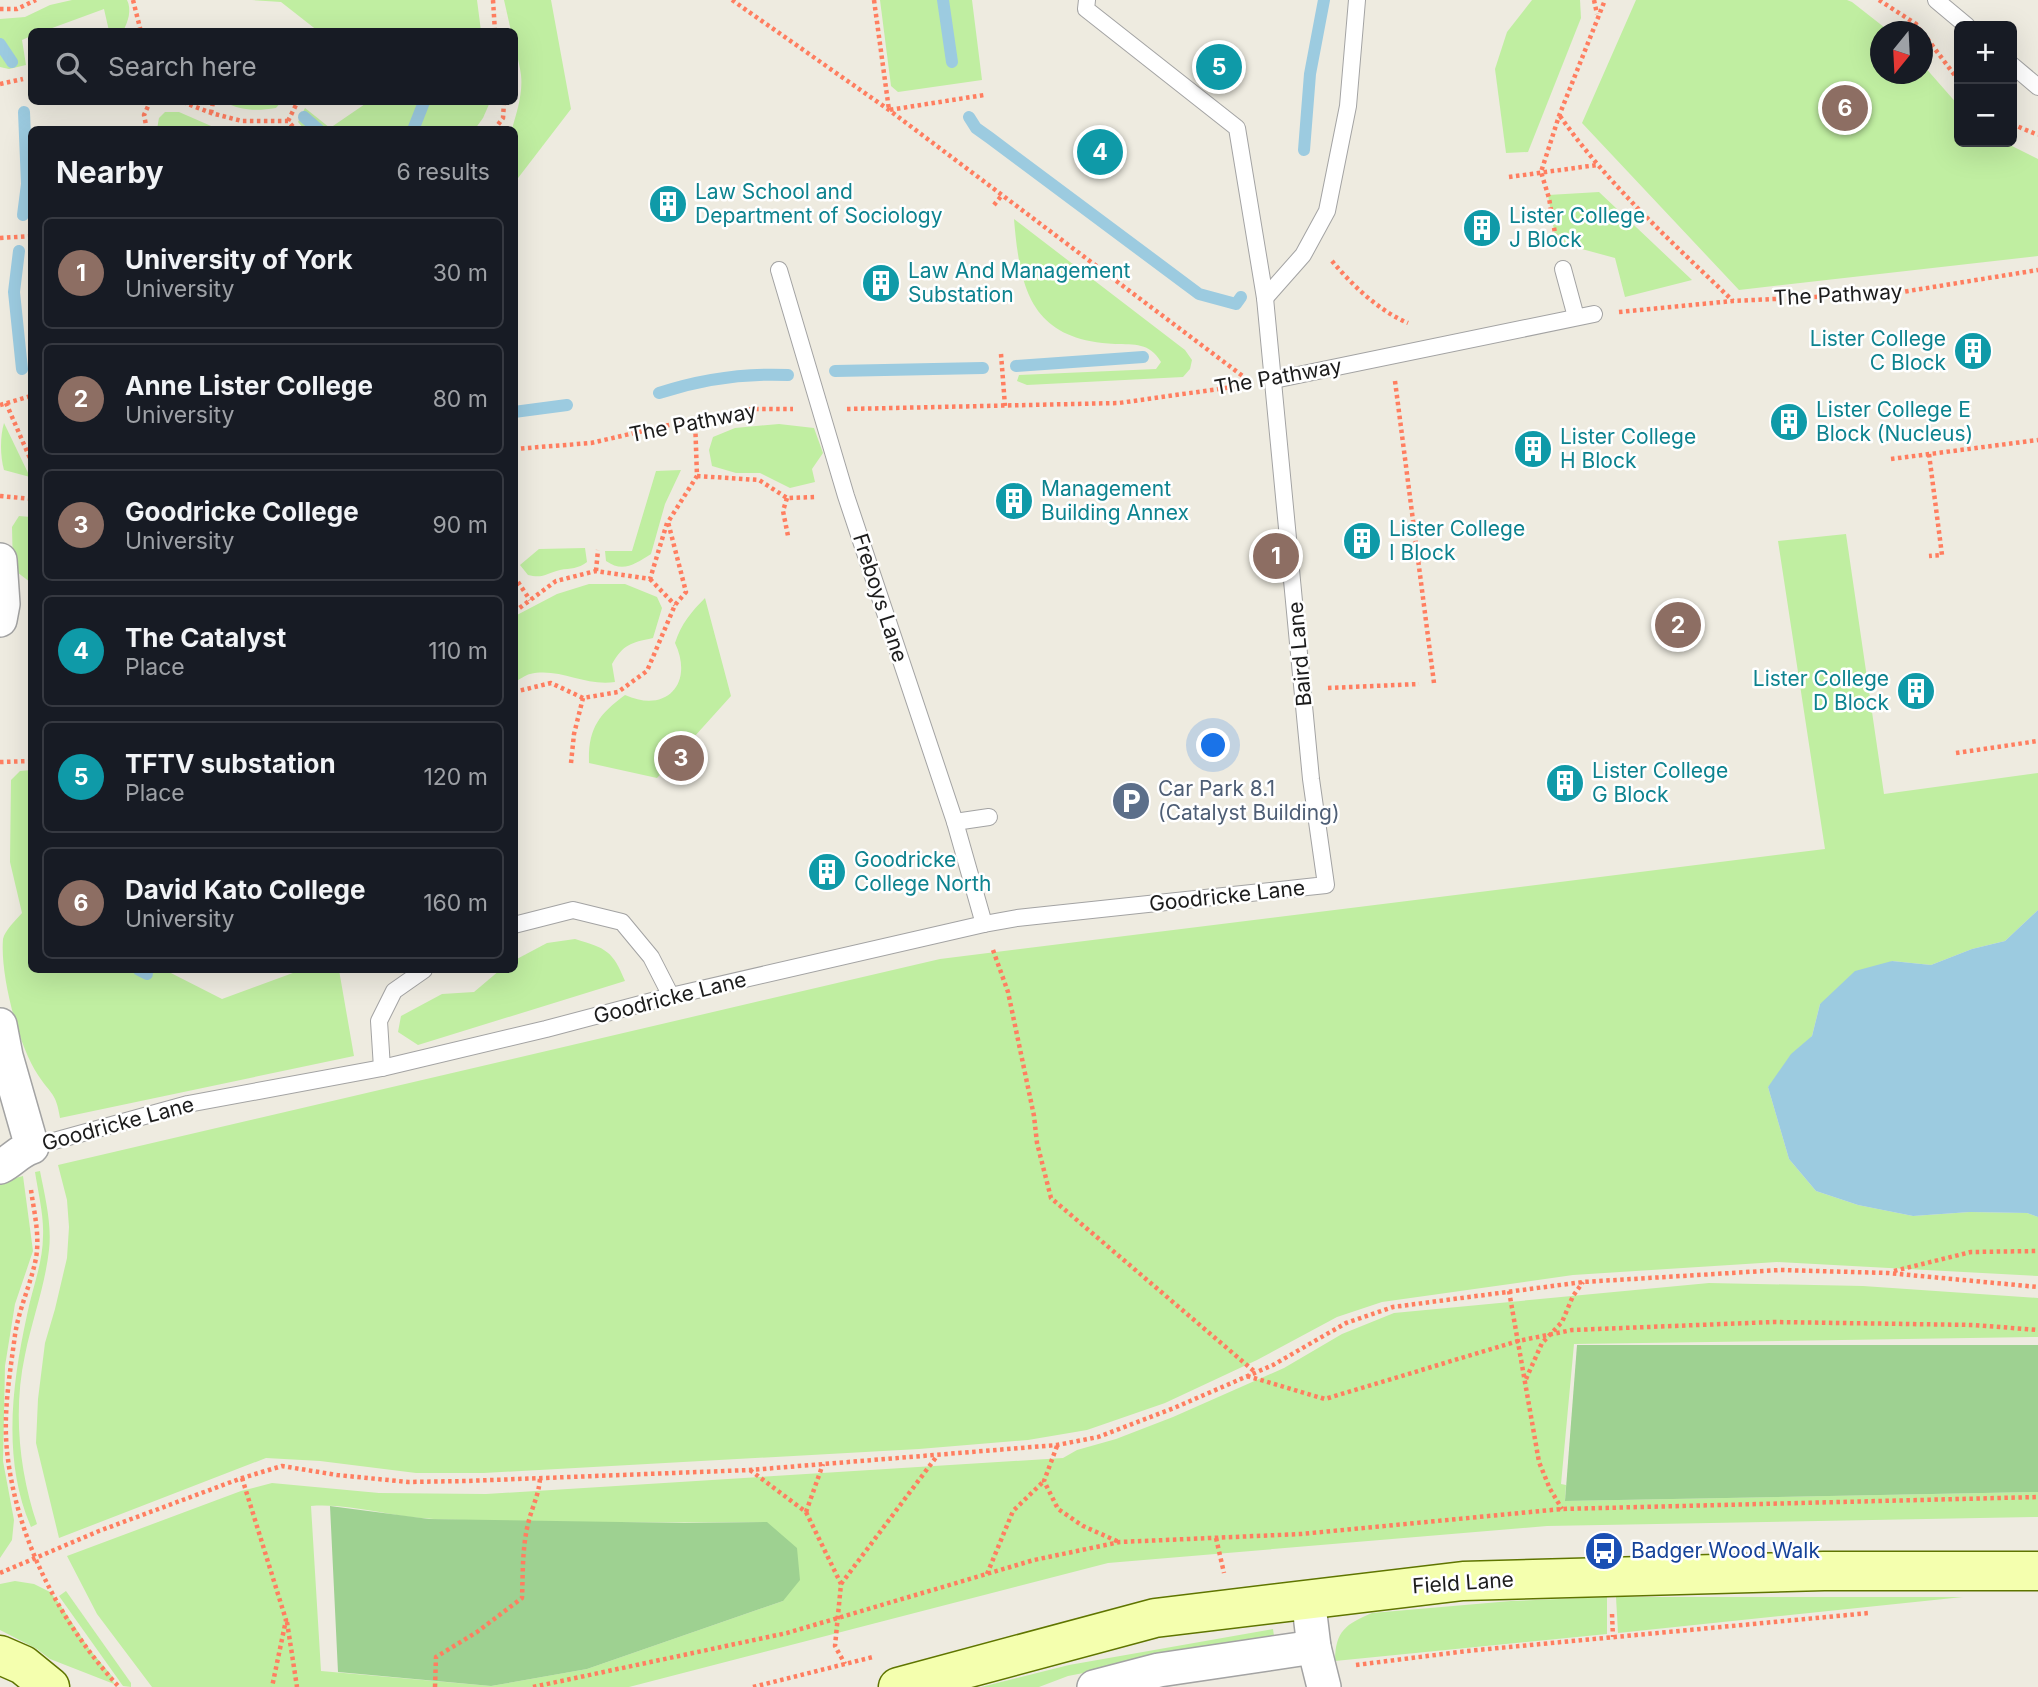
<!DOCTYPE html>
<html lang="en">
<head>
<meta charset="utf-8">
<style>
  :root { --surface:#171b24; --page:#242831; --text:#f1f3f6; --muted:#9ea1a6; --line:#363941; --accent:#de8d87 }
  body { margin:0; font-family:Inter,sans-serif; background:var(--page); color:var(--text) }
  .controls { position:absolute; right:21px; top:21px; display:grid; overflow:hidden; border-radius:10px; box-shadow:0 7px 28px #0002 }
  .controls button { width:63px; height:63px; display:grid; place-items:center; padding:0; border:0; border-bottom:2px solid var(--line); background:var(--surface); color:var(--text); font:35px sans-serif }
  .compass { position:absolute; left:1870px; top:21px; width:63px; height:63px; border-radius:50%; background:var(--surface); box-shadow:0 7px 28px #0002; rotate:198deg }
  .you { position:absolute; left:1214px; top:746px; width:24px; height:24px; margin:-18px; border:5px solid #fff; border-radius:50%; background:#1a73e8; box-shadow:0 0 0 10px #1a73e833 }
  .badge { display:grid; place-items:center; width:46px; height:46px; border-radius:50%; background:var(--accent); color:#fff; font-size:23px; font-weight:700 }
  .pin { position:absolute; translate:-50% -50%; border:4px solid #fff; box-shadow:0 2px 7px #0006 }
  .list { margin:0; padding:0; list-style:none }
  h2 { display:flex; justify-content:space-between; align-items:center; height:91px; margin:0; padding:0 28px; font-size:30px }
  h2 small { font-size:23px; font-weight:400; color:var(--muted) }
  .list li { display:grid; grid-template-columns:46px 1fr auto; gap:21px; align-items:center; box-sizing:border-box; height:112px; margin:0 14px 14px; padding:0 14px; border:2px solid var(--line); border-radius:10px }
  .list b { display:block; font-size:26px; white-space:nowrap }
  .list p { margin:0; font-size:23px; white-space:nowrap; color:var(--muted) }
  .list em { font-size:23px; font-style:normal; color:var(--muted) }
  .icon { flex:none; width:38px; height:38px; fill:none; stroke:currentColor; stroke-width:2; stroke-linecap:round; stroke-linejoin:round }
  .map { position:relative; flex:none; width:2038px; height:1687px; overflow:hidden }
  .search { position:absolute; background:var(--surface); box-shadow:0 7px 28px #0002; left:28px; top:28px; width:490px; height:77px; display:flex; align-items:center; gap:18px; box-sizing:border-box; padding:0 24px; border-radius:10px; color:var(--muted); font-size:26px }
  .panel { position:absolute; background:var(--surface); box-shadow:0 7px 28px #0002; left:28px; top:126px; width:490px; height:847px; border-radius:10px }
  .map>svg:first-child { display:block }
</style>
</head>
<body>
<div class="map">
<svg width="2038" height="1687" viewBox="0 0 2038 1687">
  <rect width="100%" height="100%" fill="#eeebe0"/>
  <!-- grass -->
  <g fill="#c0eea1" fill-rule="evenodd">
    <path d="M72 0H127C132 10 128 22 123 31H109L104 9 44 31 32 32 31 36 22 40 26 65 9 69 0 67V19L25 17 50 5Z"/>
    <polygon points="252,0 477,0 481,31 318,31 281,2"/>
    <path d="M504 0H551L571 109 515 182 514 130 512 129C517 112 523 93 521 75 519 60 514 47 514 32L511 31Z"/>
    <polygon points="880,0 972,0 982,80 898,92 891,86"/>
    <polygon points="1532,0 1580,0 1581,18 1528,152 1506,153 1495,69 1507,32"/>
    <polygon points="1636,0 1847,0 1852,2 1889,31 1881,32 1881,74 1923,74 1923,65 1959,106 1959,142 2004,142 2038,159 2038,256 1739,290 1582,123"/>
    <path d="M224 102H281L276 108C257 111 242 111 224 102Z"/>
    <polygon points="368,102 490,102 483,118 475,129 305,130 298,122 305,108 330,128"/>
    <polygon points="165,112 179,112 218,129 157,129 159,118"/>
    <polygon points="1599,192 1692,280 1625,297 1615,258 1556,242 1548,195"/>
    <path d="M1014 219 1185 350 1192 360 1190 369 1183 377 1027 385 1017 381 1019 375 1156 369 1161 362C1149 342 1135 345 1115 344 1031 340 1020 290 1014 219Z"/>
    <path d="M4 423 30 477 4 470C0 456 0 436 4 423Z"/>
    <polygon points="779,424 814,428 823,453 812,469 815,482 790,488 760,473 736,473 712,466 709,450 713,437 735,428"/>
    <path d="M681 470 665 504 651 554C635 564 623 573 606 561L605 551H632L656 471Z"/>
    <polygon points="19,516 31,517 30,582 13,569 12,527"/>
    <polygon points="1846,534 1884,794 2038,773 2038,910 2005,941 1972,949 1931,965 1892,961 1820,1004 1812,1036 1768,1087 1789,1159 1816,1191 1858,1205 1913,1216 1970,1212 2027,1213 2038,1217 2038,1276 1777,1262 1573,1275 1382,1302 1337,1317 1257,1360 1165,1403 1087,1430 1028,1440 919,1449 484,1473 416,1473 320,1461 266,1458 59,1538 36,1443 38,1399 45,1343 55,1309 67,1258 69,1227 67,1200 58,1165 940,959 1825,849 1778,541"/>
    <path d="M585 548 587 562C578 569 571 568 560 570 547 573 543 579 528 575L520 565 539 549Z"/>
    <path d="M589 584H625L657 597 662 608 653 638C630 643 624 644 612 664L615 682C586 687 559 667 530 674 525 675 519 680 515 682V616L557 594Z"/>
    <path d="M705 598 731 696 657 778 589 763C588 729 598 715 625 695 667 714 694 683 675 643 681 624 692 611 705 598Z"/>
    <path d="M31 770 32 970H165L222 999 301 970H339L354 1056 60 1118C56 1092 51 1095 38 1075 18 1045 0 975 3 939 5 930 16 920 22 913L10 862 11 780 20 771Z"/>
    <path d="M575 939C606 948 613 951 625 981L418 1045 398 1032 401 1016 442 994 474 992 500 970H514L515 960 547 943Z"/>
    <path d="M40 1171C45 1197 52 1224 49 1250 45 1286 32 1320 25 1355 13 1410 19 1471 37 1524L31 1527C2 1460 12 1384 27 1315 32 1289 43 1263 43 1236 44 1215 38 1192 35 1172Z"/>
    <polygon points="23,1176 33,1251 15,1304 5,1366 3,1461 14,1520 12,1540 0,1558 0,1182"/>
    <path d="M1709 1283 1863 1286 2038 1298V1337L1574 1344 1561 1484 1566 1485 1565 1501 2038 1492V1517L1547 1526 1108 1563 629 1687H152L97 1614 67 1556 241 1491 272 1483 379 1493 486 1494 1063 1458 1077 1450 1116 1439 1173 1417 1284 1368 1342 1334 1394 1313ZM311 1506C352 1503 393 1518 434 1519 544 1523 656 1523 766 1522L783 1601 587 1669 491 1686 321 1671Z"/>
    <polygon points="15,1581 34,1584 50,1592 61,1606 90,1650 112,1676 114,1684 50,1659 37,1649 0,1630 0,1584"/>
    <polygon points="66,1591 131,1683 131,1687 123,1686 59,1596"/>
    <path d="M1607 1597V1634L1335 1661C1335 1631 1346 1624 1372 1613L1511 1601Z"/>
    <polygon points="1616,1597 1963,1597 1618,1633"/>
    <polygon points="1273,1629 1274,1636 1068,1676 1039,1687 981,1687 1069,1665"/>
  </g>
  <!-- forest -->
  <g fill="#9ed191">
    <polygon points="1577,1345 2038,1345 2038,1492 1565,1501"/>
    <polygon points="330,1506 429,1519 685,1523 767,1522 797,1548 800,1580 783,1601 587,1669 491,1686 338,1672"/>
  </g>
  <!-- water -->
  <polygon fill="#9ccbe0" points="2038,910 2038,1217 2027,1213 1970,1212 1913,1216 1858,1205 1816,1191 1789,1159 1768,1087 1791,1054 1812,1036 1820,1004 1855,971 1892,961 1931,965 1972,949 2005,941"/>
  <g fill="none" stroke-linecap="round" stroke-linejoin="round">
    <!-- stream -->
    <g stroke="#9ccbe0" stroke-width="12">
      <polyline points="943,0 952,62"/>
      <polyline points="0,44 12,62"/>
      <polyline points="304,117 319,130"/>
      <polyline points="969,117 976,128 990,138 1199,294 1236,304 1241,297"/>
      <polyline points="413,130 424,102"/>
      <polyline points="1304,150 1310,74 1324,0"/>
      <polyline points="23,215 27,184 24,112"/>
      <polyline points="19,251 14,292 22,369"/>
      <polyline points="1016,366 1143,357"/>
      <polyline points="835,371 983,368"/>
      <path d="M659 393C702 379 743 373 788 375"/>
      <polyline points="514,412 567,405"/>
      <polyline points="139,970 147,974"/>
    </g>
    <defs>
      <g id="lane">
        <polyline points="1936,0 1967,26"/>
        <polyline points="2012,65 2038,87"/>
        <polyline points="1563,269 1576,317"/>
        <polyline points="779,270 846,496 955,822 984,924"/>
        <polyline points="1265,298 1303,255 1327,211 1348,106 1357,0"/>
        <polyline points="1274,380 1594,314"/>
        <polyline points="955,822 989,817"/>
        <polyline points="514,925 573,910 622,922 651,957 671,996"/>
        <polyline points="382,1068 379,1021 394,991 424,970"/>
        <polyline points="32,1147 188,1104 382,1068 546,1029 671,996 984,924 1017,918 1326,885 1311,779 1265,298 1237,128 1086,9 1087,0"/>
      </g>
      <g id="street">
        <polyline points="0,560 3,604 0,620"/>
        <path d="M0 1025 6 1056 32 1147C19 1151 12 1161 0 1167"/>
        <polyline points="1308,1598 1314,1647 1324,1687"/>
        <polyline points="1094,1687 1159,1670 1314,1647"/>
      </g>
      <g id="secondary">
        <polyline points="0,1655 23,1665 50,1687"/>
        <polyline points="898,1687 1155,1618 1463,1581 1824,1571 2038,1571"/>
      </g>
    </defs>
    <!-- lane casing -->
    <use href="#lane" stroke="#a3a3a3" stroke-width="18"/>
    <!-- street casing -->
    <use href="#street" stroke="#a3a3a3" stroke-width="36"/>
    <!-- secondary casing -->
    <use href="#secondary" stroke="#5f7500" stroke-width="41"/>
    <!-- path -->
    <g stroke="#ff7e60" stroke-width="4.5" stroke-dasharray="3.5 3.5" stroke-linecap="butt">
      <polyline points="133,0 141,32"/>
      <polyline points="493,0 495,32"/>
      <polyline points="732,0 889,110 1244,377"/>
      <polyline points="874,0 889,110 984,95"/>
      <polyline points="1594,0 1597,14"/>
      <polyline points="1879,0 1916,24 1921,32"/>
      <polyline points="0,9 17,9 36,0"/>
      <polyline points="1923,33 1959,81"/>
      <polyline points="0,84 23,79"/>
      <polyline points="183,102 211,113 242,121 288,121 296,130"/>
      <polyline points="211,113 213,102"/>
      <path d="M1560 116C1609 186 1672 242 1733 301"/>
      <polyline points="288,121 296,105"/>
      <polyline points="2012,124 2038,135"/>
      <polyline points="147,130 144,115 150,102"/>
      <polyline points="494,130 503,118 504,102"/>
      <polyline points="1509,177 1597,165"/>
      <polyline points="994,205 1002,195"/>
      <polyline points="0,238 32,236"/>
      <polyline points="1557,245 1549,198 1541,172 1559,116 1605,0"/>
      <path d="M1332 261C1352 285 1379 311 1408 323"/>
      <polyline points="1619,312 1733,301 1896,293 2038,270"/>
      <polyline points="1001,354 1005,406"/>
      <polyline points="1395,381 1434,683"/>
      <polyline points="6,403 32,463"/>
      <polyline points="0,405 31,396"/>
      <polyline points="847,409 1119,403 1247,385"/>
      <polyline points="514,449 591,443 695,419 753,409 793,409"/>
      <polyline points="1929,454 1942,555 1929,556"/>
      <polyline points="1891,459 2038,440"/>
      <polyline points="697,476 759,480 787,498 817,497"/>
      <polyline points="0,496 32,499"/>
      <polyline points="787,498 783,511 788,536"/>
      <polyline points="596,571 598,550"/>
      <polyline points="650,579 675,605"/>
      <polyline points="518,582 530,600"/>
      <polyline points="514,612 556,581 596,571 650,579 667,523"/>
      <polyline points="1328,688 1419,684"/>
      <polyline points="514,692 551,683 583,698 618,692 647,671 675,605 686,592 668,522 697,476 695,419"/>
      <polyline points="1956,753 2038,741"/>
      <polyline points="0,762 32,761"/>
      <polyline points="571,763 574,734 583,698"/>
      <polyline points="514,853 517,850"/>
      <polyline points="993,950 1008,992 1034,1116 1037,1143 1051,1198 1255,1372"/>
      <path d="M31 1190C34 1212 40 1235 36 1258 31 1284 19 1308 15 1335 10 1373 3 1412 7 1451 16 1538 60 1623 119 1687"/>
      <polyline points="1894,1271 1971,1252 2038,1251"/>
      <polyline points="1509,1291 1539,1462 1550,1489 1562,1509"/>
      <polyline points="1247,1376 1325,1399 1518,1341 1572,1330 1774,1322 1974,1325 2038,1330"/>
      <polyline points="1526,1379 1542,1343 1562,1322 1573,1296 1583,1282"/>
      <polyline points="1057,1446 1044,1481 1058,1509 1083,1526 1119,1542"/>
      <polyline points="750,1470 806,1512 841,1584 835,1646 845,1664"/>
      <polyline points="242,1478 286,1620 272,1687"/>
      <polyline points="806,1512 823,1464"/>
      <polyline points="1216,1538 1224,1573"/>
      <polyline points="0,1573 99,1531 242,1478 282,1466 337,1475 408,1482 466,1481 750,1470 1057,1445 1098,1437 1174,1408 1273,1365 1346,1323 1393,1307 1583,1282 1780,1270 1888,1273 2038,1287"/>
      <polyline points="987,1574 1013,1511 1044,1481"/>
      <polyline points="841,1584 937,1456"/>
      <polyline points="1612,1614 1613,1637"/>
      <polyline points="287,1622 297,1687"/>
      <polyline points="1356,1665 1467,1651 1869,1613"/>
      <path d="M435 1687 436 1657 477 1632 522 1598C523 1572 522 1546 529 1520 533 1505 539 1494 540 1478"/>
      <polyline points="533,1687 787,1633 1034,1560 1120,1542 1301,1534 1562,1509 2038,1497"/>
      <polyline points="753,1687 873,1657"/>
    </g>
    <!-- lane -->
    <use href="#lane" stroke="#fff" stroke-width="16"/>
    <!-- street -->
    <use href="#street" stroke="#fff" stroke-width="33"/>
    <!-- secondary -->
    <use href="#secondary" stroke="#f4ffae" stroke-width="38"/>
  </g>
  <!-- icons -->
  <defs>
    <symbol id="building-disc" viewBox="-11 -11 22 22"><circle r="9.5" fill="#0f9aa8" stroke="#fff"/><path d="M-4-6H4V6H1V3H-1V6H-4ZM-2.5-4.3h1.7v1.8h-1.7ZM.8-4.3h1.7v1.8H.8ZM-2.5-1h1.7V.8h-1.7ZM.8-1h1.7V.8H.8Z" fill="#fff"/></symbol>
    <symbol id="parking-disc" viewBox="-11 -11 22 22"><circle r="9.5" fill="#5c6f8a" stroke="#fff"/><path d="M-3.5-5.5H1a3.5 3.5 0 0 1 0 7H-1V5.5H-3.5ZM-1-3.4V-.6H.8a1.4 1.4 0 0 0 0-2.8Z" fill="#fff"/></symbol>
    <symbol id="bus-disc" viewBox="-11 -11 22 22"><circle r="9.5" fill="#1a4fb4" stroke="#fff"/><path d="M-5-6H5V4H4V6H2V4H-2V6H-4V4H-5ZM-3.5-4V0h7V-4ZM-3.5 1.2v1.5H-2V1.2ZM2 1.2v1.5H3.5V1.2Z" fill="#fff"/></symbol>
  </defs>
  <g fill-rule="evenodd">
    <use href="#building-disc" x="646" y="182" width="44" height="44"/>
    <use href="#building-disc" x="1460" y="206" width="44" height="44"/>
    <use href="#building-disc" x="859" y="261" width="44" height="44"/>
    <use href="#building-disc" x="1951" y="329" width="44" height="44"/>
    <use href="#building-disc" x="1767" y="400" width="44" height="44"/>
    <use href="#building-disc" x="1511" y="427" width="44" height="44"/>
    <use href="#building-disc" x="992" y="479" width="44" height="44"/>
    <use href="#building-disc" x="1340" y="519" width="44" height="44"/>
    <use href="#building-disc" x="1894" y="669" width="44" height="44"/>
    <use href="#building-disc" x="1543" y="761" width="44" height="44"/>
    <use href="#parking-disc" x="1109" y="779" width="44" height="44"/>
    <use href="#building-disc" x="805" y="850" width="44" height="44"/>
    <use href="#bus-disc" x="1582" y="1529" width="44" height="44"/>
  </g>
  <g text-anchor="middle" stroke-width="5" stroke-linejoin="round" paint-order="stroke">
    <!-- culture labels -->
    <g font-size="21" fill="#0d838f" stroke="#fff" text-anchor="start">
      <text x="695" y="199">Law School and<tspan x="695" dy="24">Department of Sociology</tspan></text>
      <text x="1509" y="223">Lister College<tspan x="1509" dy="24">J Block</tspan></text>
      <text x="908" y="278">Law And Management<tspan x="908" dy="24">Substation</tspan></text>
      <text x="1946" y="346" text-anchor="end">Lister College<tspan x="1946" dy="24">C Block</tspan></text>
      <text x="1816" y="417">Lister College E<tspan x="1816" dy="24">Block (Nucleus)</tspan></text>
      <text x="1560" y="444">Lister College<tspan x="1560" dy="24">H Block</tspan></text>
      <text x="1041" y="496">Management<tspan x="1041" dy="24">Building Annex</tspan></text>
      <text x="1389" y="536">Lister College<tspan x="1389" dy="24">I Block</tspan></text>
      <text x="1889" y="686" text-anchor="end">Lister College<tspan x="1889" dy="24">D Block</tspan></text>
      <text x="1592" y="778">Lister College<tspan x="1592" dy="24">G Block</tspan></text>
      <text x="854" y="867">Goodricke<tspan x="854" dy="24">College North</tspan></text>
    </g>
    <!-- street labels -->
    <g font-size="21" fill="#1c1c1c" stroke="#fff">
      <text transform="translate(1838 295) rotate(-3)" y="7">The Pathway</text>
      <text transform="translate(1278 377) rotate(-10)" y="7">The Pathway</text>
      <text transform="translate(693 423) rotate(-11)" y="7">The Pathway</text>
      <text transform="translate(880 598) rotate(72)" y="7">Freboys Lane</text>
      <text transform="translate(1300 654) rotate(-95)" y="7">Baird Lane</text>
      <text transform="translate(1227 896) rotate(-6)" y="7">Goodricke Lane</text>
      <text transform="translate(670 998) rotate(-14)" y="7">Goodricke Lane</text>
      <text transform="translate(118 1124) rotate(-15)" y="7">Goodricke Lane</text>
      <text transform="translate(1463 1583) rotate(-4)" y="7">Field Lane</text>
    </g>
    <!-- service labels -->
    <g font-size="21" fill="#4e5e75" stroke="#fff" text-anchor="start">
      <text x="1158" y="796">Car Park 8.1<tspan x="1158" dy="24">(Catalyst Building)</tspan></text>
    </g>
    <!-- transit labels -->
    <g font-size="21" fill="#164399" stroke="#fff" text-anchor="start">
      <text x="1631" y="1558">Badger Wood Walk</text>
    </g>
  </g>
</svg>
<div class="controls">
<button>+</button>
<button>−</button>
</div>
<svg class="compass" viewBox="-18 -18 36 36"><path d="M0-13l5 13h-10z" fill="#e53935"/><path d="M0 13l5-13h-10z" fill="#9ea1a6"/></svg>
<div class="you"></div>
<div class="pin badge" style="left:1276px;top:556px;background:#8d6e63">1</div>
<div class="pin badge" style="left:1678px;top:625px;background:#8d6e63">2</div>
<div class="pin badge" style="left:681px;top:758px;background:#8d6e63">3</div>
<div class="pin badge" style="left:1100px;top:152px;background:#0f9aa8">4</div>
<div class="pin badge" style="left:1219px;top:67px;background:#0f9aa8">5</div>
<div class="pin badge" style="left:1845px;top:108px;background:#8d6e63">6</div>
<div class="search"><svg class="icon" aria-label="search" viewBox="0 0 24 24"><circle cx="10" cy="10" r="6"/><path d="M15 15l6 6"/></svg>Search here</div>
<section class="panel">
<h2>Nearby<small>6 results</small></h2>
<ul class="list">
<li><span class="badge" style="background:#8d6e63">1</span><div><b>University of York</b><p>University</p></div><em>30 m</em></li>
<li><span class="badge" style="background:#8d6e63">2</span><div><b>Anne Lister College</b><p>University</p></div><em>80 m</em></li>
<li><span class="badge" style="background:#8d6e63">3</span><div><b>Goodricke College</b><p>University</p></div><em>90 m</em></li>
<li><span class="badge" style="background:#0f9aa8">4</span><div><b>The Catalyst</b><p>Place</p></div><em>110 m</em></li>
<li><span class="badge" style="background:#0f9aa8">5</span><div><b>TFTV substation</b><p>Place</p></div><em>120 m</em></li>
<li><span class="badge" style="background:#8d6e63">6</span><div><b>David Kato College</b><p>University</p></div><em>160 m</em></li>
</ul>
</section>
</div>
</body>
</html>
